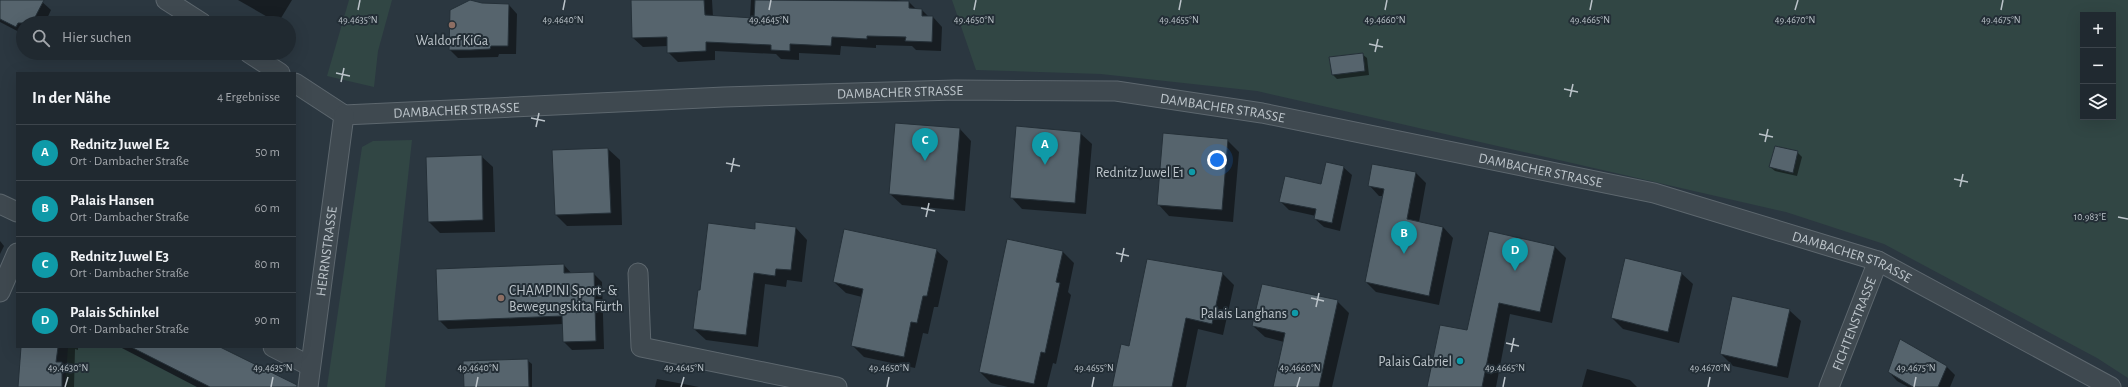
<!DOCTYPE html>
<html lang="de">
<head>
<meta charset="utf-8">
<style>
  :root { --surface:#202930; --page:#2d353c; --text:#f1f3f6; --muted:#a2a6ab; --line:#3d454c; --accent:#9ec9ed }
  body { margin:0; font-family:"Alegreya Sans",sans-serif; background:var(--page); color:var(--text) }
  .controls { position:absolute; right:12px; top:12px; display:grid; overflow:hidden; border-radius:0px; box-shadow:0 4px 16px #0002 }
  .controls button { width:36px; height:36px; display:grid; place-items:center; padding:0; border:0; border-bottom:1px solid var(--line); background:var(--surface); color:var(--text); font:20px sans-serif }
  .you { position:absolute; left:1217px; top:160px; width:14px; height:14px; margin:-10px; border:3px solid #fff; border-radius:50%; background:#1a73e8; box-shadow:0 0 0 6px #1a73e833 }
  .badge { display:grid; place-items:center; width:26px; height:26px; border-radius:50%; background:var(--accent); color:#fff; font-size:13px; font-weight:700 }
  .pin { position:absolute; translate:-50% -33px; filter:drop-shadow(0 1px 2px #0008) }
  .pin::after { content:''; position:absolute; top:21px; width:14px; height:12px; background:inherit; clip-path:polygon(0 0,100% 0,50% 100%) }
  .list { margin:0; padding:0; list-style:none }
  h2 { display:flex; justify-content:space-between; align-items:center; height:52px; margin:0; padding:0 16px; font-size:17px }
  h2 small { font-size:13px; font-weight:400; color:var(--muted) }
  .list li { display:grid; grid-template-columns:26px 1fr auto; gap:12px; align-items:center; box-sizing:border-box; height:56px; padding:0 16px; border-top:1px solid var(--line) }
  .list b { display:block; font-size:15px; white-space:nowrap }
  .list p { margin:0; font-size:13px; white-space:nowrap; color:var(--muted) }
  .list em { font-size:13px; font-style:normal; color:var(--muted) }
  .icon { flex:none; width:22px; height:22px; fill:none; stroke:currentColor; stroke-width:2; stroke-linecap:round; stroke-linejoin:round }
  .map { position:relative; flex:none; width:2128px; height:387px; overflow:hidden }
  .search { position:absolute; background:var(--surface); box-shadow:0 4px 16px #0002; left:16px; top:16px; width:280px; height:44px; display:flex; align-items:center; gap:10px; box-sizing:border-box; padding:0 14px; border-radius:22px; color:var(--muted); font-size:15px }
  .panel { position:absolute; background:var(--surface); box-shadow:0 4px 16px #0002; left:16px; top:72px; width:280px; height:276px; border-radius:0px }
  .map>svg:first-child { display:block }
</style>
</head>
<body>
<div class="map">
<svg width="2128" height="387" viewBox="0 0 2128 387">
  <rect width="100%" height="100%" fill="#2b3740"/>
  <!-- green -->
  <g fill="#314644" fill-rule="evenodd">
    <polygon points="349,0 392,0 378,51 374,87 327,76"/>
    <path d="M952 0H2128V378L2097 358 1884 244 1786 212 1257 91 1101 74 976 70ZM2083 15H2113V117H2083Z"/>
    <polygon points="412,140 385,387 327,387 362,147 373,141"/>
    <polygon points="68,347 120,347 197,387 65,387"/>
  </g>
  <!-- shadow -->
  <g fill="#0007">
    <polygon points="0,0 40,0 51,10 45,23 23,23 23,34 0,22"/>
    <polygon points="238,0 292,0 278,23"/>
    <polygon points="632,0 712,0 713,17 750,18 751,0 896,0 909,2 916,9 922,10 929,17 933,17 942,27 941,51 916,50 912,46 876,45 876,48 841,46 840,55 799,53 799,60 781,59 776,54 715,51 715,60 678,62 668,52 668,46 643,47 633,38"/>
    <polygon points="482,4 509,5 517,14 516,54 499,54 498,57 458,58 450,50"/>
    <polygon points="1362,54 1367,58 1369,75 1337,79 1333,75 1330,58"/>
    <polygon points="960,129 971,141 965,211 902,205 890,194"/>
    <polygon points="1080,133 1092,144 1086,214 1022,209 1011,197"/>
    <polygon points="1227,140 1239,152 1233,222 1169,216 1158,204"/>
    <polygon points="608,149 620,160 622,225 567,226 556,215"/>
    <polygon points="1797,152 1802,157 1797,176 1775,171 1770,167"/>
    <polygon points="481,156 493,167 495,232 440,233 429,222"/>
    <polygon points="1373,165 1416,173 1426,183 1419,222 1443,227 1453,238 1439,305 1376,292 1366,282 1384,196 1379,196 1369,185"/>
    <polygon points="1343,167 1352,175 1340,231 1324,227 1315,219 1316,216 1289,210 1280,201 1322,185"/>
    <polygon points="796,228 807,240 802,282 787,280 786,287 765,284 758,347 706,340 694,329 701,292 755,230"/>
    <polygon points="0,241 4,246 0,254"/>
    <polygon points="1554,246 1566,258 1552,323 1510,314 1496,387 1429,387 1468,331"/>
    <polygon points="936,250 948,261 938,307 934,307 928,334 923,333 915,368 864,357 852,345 862,297 846,293 834,282"/>
    <polygon points="1062,251 1074,263 1068,292 1071,295 1056,364 1053,363 1047,387 1008,387 991,383 980,372"/>
    <polygon points="564,265 572,274 593,273 602,282 604,349 572,350 564,342 563,324 448,329 439,320"/>
    <polygon points="1222,273 1234,285 1223,335 1198,329 1186,387 1113,387 1130,347"/>
    <polygon points="1681,273 1693,284 1679,343 1623,329 1612,318"/>
    <polygon points="1337,301 1349,313 1332,387 1274,387 1284,342 1265,337 1253,326"/>
    <polygon points="1789,310 1801,321 1788,378 1733,366 1721,354"/>
    <polygon points="21,347 78,347 78,350 75,349 74,387 19,387"/>
    <polygon points="120,347 219,347 286,387 197,387"/>
    <polygon points="527,360 532,364 532,387 465,387"/>
    <polygon points="1946,366 1955,375 1950,387 1908,387 1897,381 1889,372"/>
    <polygon points="1587,369 1630,380 1637,387 1582,387"/>
    <polygon points="657,379 699,387 655,387"/>
  </g>
  <!-- building -->
  <g fill="#56646d" stroke="#253038">
    <polygon points="0,0 44,0 32,23 18,23 16,27 0,19"/>
    <polygon points="470,0 482,3 509,4 508,46 491,46 490,49 471,50 449,50 450,10"/>
    <polygon points="631,0 704,0 705,15 754,18 755,0 909,1 909,8 922,9 922,16 933,16 932,42 905,41 906,37 867,36 867,39 832,37 831,46 790,44 790,51 771,50 771,45 706,42 706,51 667,53 667,37 632,38"/>
    <polygon points="1363,53 1365,71 1332,75 1329,57"/>
    <polygon points="895,123 960,128 954,200 889,194"/>
    <polygon points="1016,126 1081,132 1075,203 1010,198"/>
    <polygon points="1163,133 1228,139 1222,210 1157,205"/>
    <polygon points="1775,146 1798,151 1793,173 1769,167"/>
    <polygon points="608,148 611,213 555,215 552,150"/>
    <polygon points="482,155 483,220 428,222 426,157"/>
    <polygon points="1326,162 1344,166 1332,223 1314,219 1316,209 1279,202 1285,176 1321,184"/>
    <polygon points="1372,164 1416,172 1407,219 1443,227 1429,296 1365,282 1384,189 1368,186"/>
    <polygon points="755,222 796,227 791,270 776,269 775,276 754,273 746,335 693,329 698,290 700,290 708,223 755,229"/>
    <polygon points="844,229 937,249 927,296 923,296 917,323 911,322 904,357 851,346 863,289 833,282"/>
    <polygon points="1489,231 1555,246 1540,312 1499,303 1482,387 1427,387 1440,325 1467,330"/>
    <polygon points="1007,239 1063,251 1056,282 1060,283 1045,353 1041,352 1034,384 979,372"/>
    <polygon points="1625,258 1682,272 1668,332 1611,318"/>
    <polygon points="1147,259 1223,272 1212,324 1186,318 1172,387 1112,387 1121,344 1129,346"/>
    <polygon points="564,264 564,273 594,272 596,341 563,342 562,316 438,321 436,269"/>
    <polygon points="1262,284 1338,300 1319,387 1273,387 1285,333 1252,326"/>
    <polygon points="1732,296 1790,309 1777,367 1720,354"/>
    <polygon points="1900,339 1947,366 1938,387 1913,387 1888,372"/>
    <polygon points="21,347 58,347 56,362 62,362 62,387 18,387"/>
    <polygon points="131,347 220,347 297,385 297,387 210,387"/>
    <polygon points="528,359 529,387 464,387 463,361"/>
  </g>
  <g fill="none" stroke-linecap="round" stroke-linejoin="round">
    <defs>
      <g id="minor">
        <polyline points="166,0 202,23"/>
        <polyline points="249,53 280,73"/>
        <path id="s1" d="M295 83 344 115 724 97 955 90 1116 91 1262 113 1654 193 1878 261 2111 387"/>
        <polyline points="0,204 17,212"/>
        <polyline points="638,273 641,347 837,387"/>
        <polyline points="0,292 17,253"/>
        <polyline points="273,347 310,366"/>
        <path id="s2" d="M308 387 344 115"/>
        <path id="s3" d="M1829 387 1878 261"/>
      </g>
    </defs>
    <!-- minor casing -->
    <use href="#minor" stroke="#5d676e" stroke-width="21"/>
    <!-- minor -->
    <use href="#minor" stroke="#3f4950" stroke-width="19"/>
  </g>
  <!-- ticks -->
  <path fill="none" stroke="#bcc4ca" stroke-width="1.5" d="M358 10 360 0M563 10 565 0M769 10 771 0M974 10 976 0M1179 10 1181 0M1385 10 1387 0M1590 10 1592 0M1795 10 1798 0M2001 10 2003 0M1369 44 1383 47M1375 52 1378 39M336 73 350 76M341 82 344 68M1564 89 1578 92M1570 97 1573 84M531 118 545 121M536 127 539 113M1759 134 1773 137M1765 142 1768 129M726 163 740 166M731 172 734 158M1954 179 1968 182M1960 187 1963 174M921 208 935 211M926 217 929 203M2118 217 2128 219M1116 253 1129 256M1121 262 1124 248M1311 298 1324 301M1316 307 1319 293M1506 343 1519 346M1511 352 1514 338M65 387 68 377M271 387 273 377M476 387 478 377M681 387 684 377M887 387 889 377M1092 387 1094 377M1297 387 1300 377M1503 387 1505 377M1708 387 1710 377M1914 387 1916 377"/>
  <!-- markers -->
  <g fill="#8d6e63" stroke="#232e36" stroke-width="1.5">
    <circle cx="452" cy="25" r="4"/>
    <circle cx="501" cy="298" r="4"/>
  </g>
  <g fill="#0f9aa8" stroke="#232e36" stroke-width="1.5">
    <circle cx="1192" cy="172" r="4"/>
    <circle cx="1295" cy="313" r="4"/>
    <circle cx="1460" cy="361" r="4"/>
  </g>
  <g text-anchor="middle" stroke-width="4" stroke-linejoin="round" paint-order="stroke">
    <!-- poi labels -->
    <g font-size="14" fill="#bcc4ca" stroke="#232e36" text-anchor="end">
      <text x="452" y="45" text-anchor="middle">Waldorf KiGa</text>
      <text x="1184" y="177">Rednitz Juwel E1</text>
      <text x="509" y="295" text-anchor="start">CHAMPINI Sport- &amp;<tspan x="509" dy="16">Bewegungskita Fürth</tspan></text>
      <text x="1287" y="318">Palais Langhans</text>
      <text x="1452" y="366">Palais Gabriel</text>
    </g>
    <!-- street labels -->
    <g font-size="14" fill="#bcc4ca" stroke="#232e36">
      <text dy="5" stroke="none"><textPath href="#s1" startOffset="615">DAMBACHER STRASSE</textPath></text>
      <text dy="5" stroke="none"><textPath href="#s1" startOffset="939">DAMBACHER STRASSE</textPath></text>
      <text dy="5" stroke="none"><textPath href="#s1" startOffset="171">DAMBACHER STRASSE</textPath></text>
      <text dy="5" stroke="none"><textPath href="#s1" startOffset="1263">DAMBACHER STRASSE</textPath></text>
      <text dy="5" stroke="none"><textPath href="#s2" startOffset="137">HERRNSTRASSE</textPath></text>
      <text dy="5" stroke="none"><textPath href="#s1" startOffset="1587">DAMBACHER STRASSE</textPath></text>
      <text dy="5" stroke="none"><textPath href="#s3" startOffset="68">FICHTENSTRASSE</textPath></text>
    </g>
  </g>
  <g font-size="10" text-anchor="middle" fill="#bcc4ca" stroke="#232e36" stroke-width="4" stroke-linejoin="round" paint-order="stroke">
    <text x="358" y="23">49.4635°N</text>
    <text x="563" y="23">49.4640°N</text>
    <text x="769" y="23">49.4645°N</text>
    <text x="974" y="23">49.4650°N</text>
    <text x="1179" y="23">49.4655°N</text>
    <text x="1385" y="23">49.4660°N</text>
    <text x="1590" y="23">49.4665°N</text>
    <text x="1795" y="23">49.4670°N</text>
    <text x="2001" y="23">49.4675°N</text>
    <text x="2090" y="220">10.983°E</text>
    <text x="68" y="371">49.4630°N</text>
    <text x="273" y="371">49.4635°N</text>
    <text x="478" y="371">49.4640°N</text>
    <text x="684" y="371">49.4645°N</text>
    <text x="889" y="371">49.4650°N</text>
    <text x="1094" y="371">49.4655°N</text>
    <text x="1300" y="371">49.4660°N</text>
    <text x="1505" y="371">49.4665°N</text>
    <text x="1710" y="371">49.4670°N</text>
    <text x="1916" y="371">49.4675°N</text>
  </g>
</svg>
<div class="controls">
<button>+</button>
<button>−</button>
<button><svg class="icon" aria-label="layers" viewBox="0 0 24 24"><path d="M12 4l9 5-9 5-9-5zM3 14l9 5 9-5"/></svg></button>
</div>
<div class="you"></div>
<div class="pin badge" style="left:1045px;top:165px;background:#0f9aa8">A</div>
<div class="pin badge" style="left:1404px;top:254px;background:#0f9aa8">B</div>
<div class="pin badge" style="left:925px;top:161px;background:#0f9aa8">C</div>
<div class="pin badge" style="left:1515px;top:271px;background:#0f9aa8">D</div>
<div class="search"><svg class="icon" aria-label="search" viewBox="0 0 24 24"><circle cx="10" cy="10" r="6"/><path d="M15 15l6 6"/></svg>Hier suchen</div>
<section class="panel">
<h2>In der Nähe<small>4 Ergebnisse</small></h2>
<ul class="list">
<li><span class="badge" style="background:#0f9aa8">A</span><div><b>Rednitz Juwel E2</b><p>Ort · Dambacher Straße</p></div><em>50 m</em></li>
<li><span class="badge" style="background:#0f9aa8">B</span><div><b>Palais Hansen</b><p>Ort · Dambacher Straße</p></div><em>60 m</em></li>
<li><span class="badge" style="background:#0f9aa8">C</span><div><b>Rednitz Juwel E3</b><p>Ort · Dambacher Straße</p></div><em>80 m</em></li>
<li><span class="badge" style="background:#0f9aa8">D</span><div><b>Palais Schinkel</b><p>Ort · Dambacher Straße</p></div><em>90 m</em></li>
</ul>
</section>
</div>
</body>
</html>
